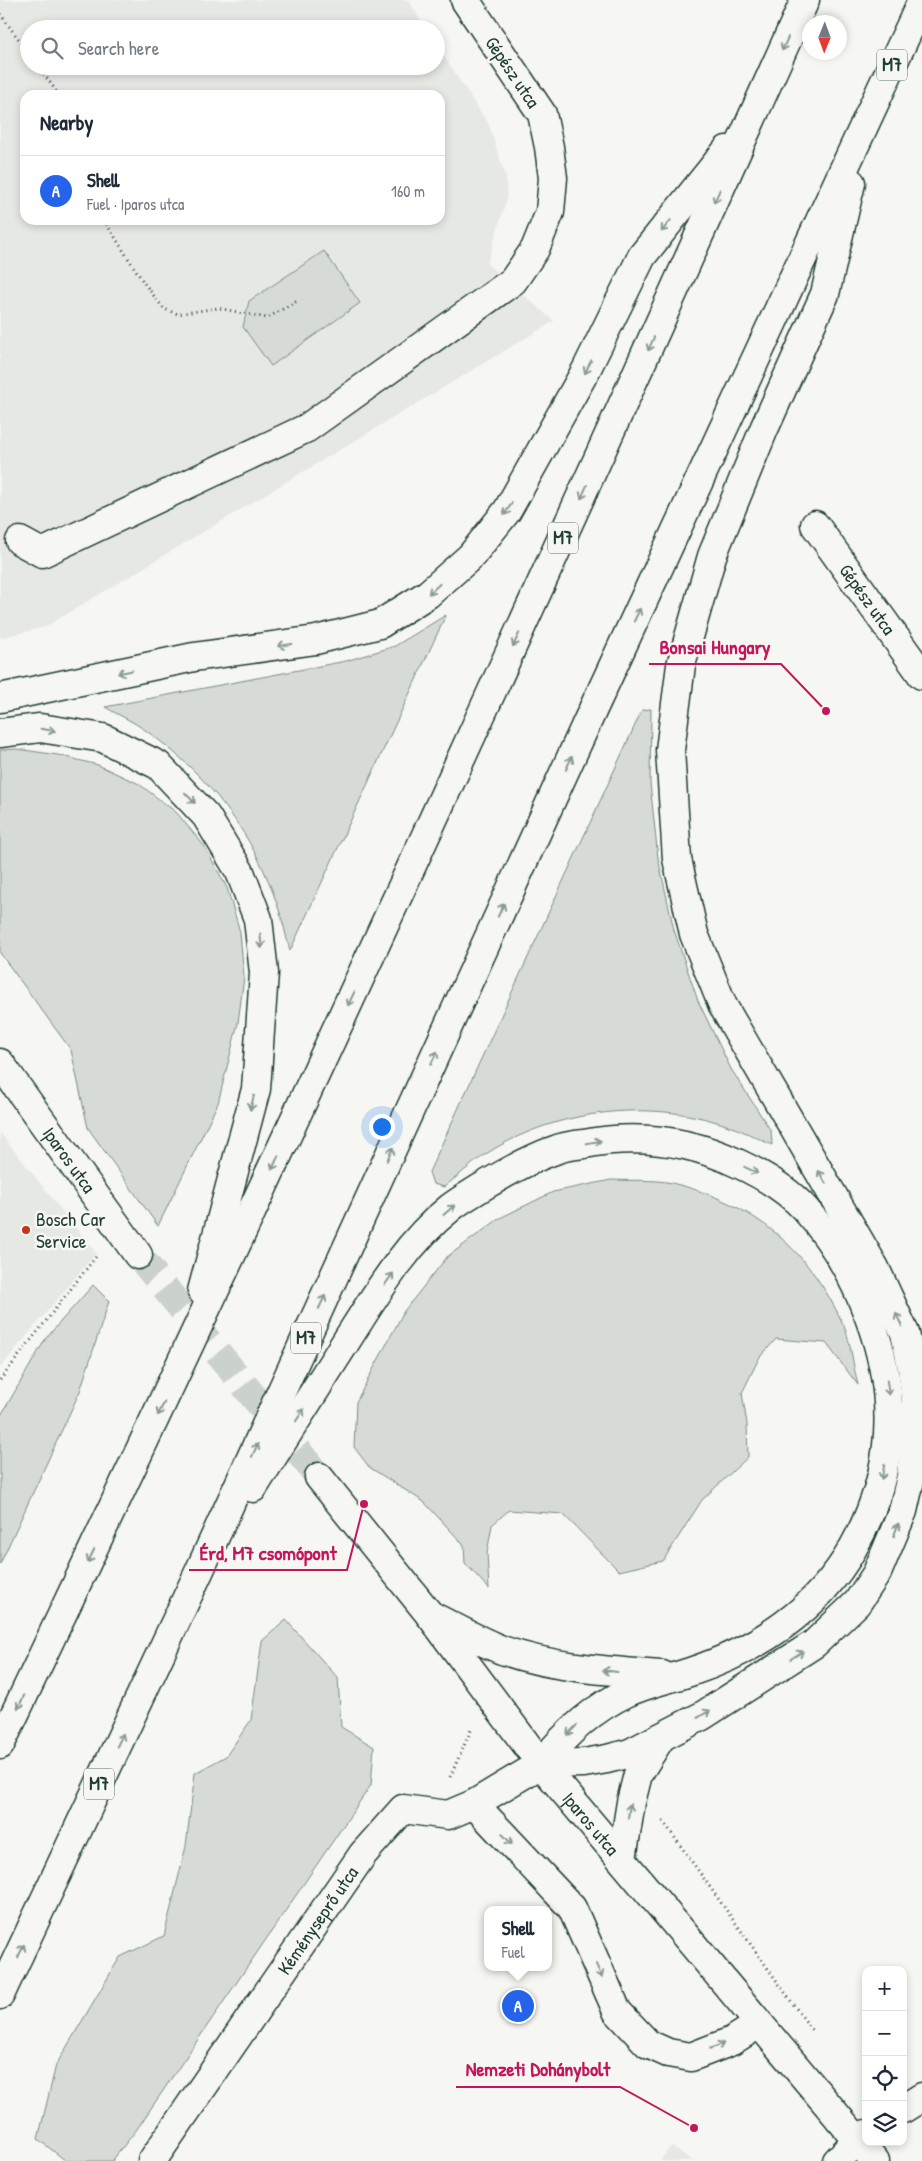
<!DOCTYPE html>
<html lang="en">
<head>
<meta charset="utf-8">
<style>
  :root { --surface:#fff; --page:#f6f6f7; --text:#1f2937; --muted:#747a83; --line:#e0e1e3; --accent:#2563eb }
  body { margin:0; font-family:"Patrick Hand",sans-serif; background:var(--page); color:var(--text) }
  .controls { position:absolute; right:15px; bottom:15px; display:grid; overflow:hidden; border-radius:10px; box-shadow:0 2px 8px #0003 }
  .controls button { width:45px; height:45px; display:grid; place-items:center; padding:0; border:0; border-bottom:1px solid var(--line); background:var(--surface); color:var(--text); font:25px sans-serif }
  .compass { position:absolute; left:802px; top:15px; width:45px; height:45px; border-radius:50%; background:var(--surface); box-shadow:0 2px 8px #0003; rotate:181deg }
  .you { position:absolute; left:381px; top:1126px; width:18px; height:18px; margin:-12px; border:4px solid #fff; border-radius:50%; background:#1a73e8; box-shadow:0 0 0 8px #1a73e833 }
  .badge { display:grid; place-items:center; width:32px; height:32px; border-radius:50%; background:var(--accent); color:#fff; font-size:16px; font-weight:700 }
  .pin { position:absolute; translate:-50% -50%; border:2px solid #fff; box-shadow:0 1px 5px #0006 }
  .popup { position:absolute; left:484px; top:1906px; width:68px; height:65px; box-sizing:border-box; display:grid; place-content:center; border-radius:10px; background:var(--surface); filter:drop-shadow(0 1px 4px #0005); font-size:16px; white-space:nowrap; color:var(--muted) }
  .popup b { font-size:19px; color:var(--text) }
  .popup::after { content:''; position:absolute; left:50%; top:100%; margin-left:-10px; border:10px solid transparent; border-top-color:var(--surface) }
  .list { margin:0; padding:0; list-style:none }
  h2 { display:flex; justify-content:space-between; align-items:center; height:65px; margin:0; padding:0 20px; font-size:21px }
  h2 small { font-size:16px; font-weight:400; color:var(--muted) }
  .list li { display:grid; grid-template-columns:32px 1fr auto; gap:15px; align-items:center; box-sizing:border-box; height:70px; padding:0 20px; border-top:1px solid var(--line) }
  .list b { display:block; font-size:19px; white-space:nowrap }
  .list p { margin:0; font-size:16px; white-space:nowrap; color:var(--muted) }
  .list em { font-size:16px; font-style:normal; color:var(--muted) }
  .icon { flex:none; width:28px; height:28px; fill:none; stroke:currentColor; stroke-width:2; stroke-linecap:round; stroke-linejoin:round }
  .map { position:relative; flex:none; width:922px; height:2161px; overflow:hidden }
  .search { position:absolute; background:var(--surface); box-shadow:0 2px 8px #0003; left:20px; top:20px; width:425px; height:55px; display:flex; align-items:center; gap:12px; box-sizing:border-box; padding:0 18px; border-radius:28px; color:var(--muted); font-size:19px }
  .panel { position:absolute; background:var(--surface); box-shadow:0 2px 8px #0003; left:20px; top:90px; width:425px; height:135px; border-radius:15px }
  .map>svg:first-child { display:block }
</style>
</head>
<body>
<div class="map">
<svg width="922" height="2161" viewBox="0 0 922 2161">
  <rect width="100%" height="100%" fill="#f6f6f2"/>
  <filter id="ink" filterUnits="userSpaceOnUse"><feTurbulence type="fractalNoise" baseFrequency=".02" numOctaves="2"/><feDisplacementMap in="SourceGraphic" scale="10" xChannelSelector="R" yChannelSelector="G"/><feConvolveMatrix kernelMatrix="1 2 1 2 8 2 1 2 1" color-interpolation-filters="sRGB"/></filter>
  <g filter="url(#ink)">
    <!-- built -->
    <g fill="#e6e8e4" fill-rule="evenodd">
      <path d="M0 0H408L426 29H29V66H436V44L489 125 506 178 507 198 487 264 554 321 45 627 0 638ZM25 95H440V220H25Z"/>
      <polygon points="0,1133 96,1253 0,1368"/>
      <polygon points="671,2146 693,2161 660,2161"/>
    </g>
    <!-- green -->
    <g fill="#d6dbd6" stroke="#7a8c85">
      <polygon points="324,251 360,303 271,366 243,327 249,301"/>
      <path d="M446 615 290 951C286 936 283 921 278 907 255 835 207 773 145 730 133 721 118 715 105 707L346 661 395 646Z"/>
      <path d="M651 709 650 783 658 858 674 930 698 1001 731 1069 771 1131 772 1145C757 1138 742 1130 726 1125 649 1098 551 1110 483 1156 470 1165 457 1177 444 1187L433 1184 429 1172 642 710Z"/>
      <polygon points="17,749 58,755 98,765 139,784 176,812 205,847 227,888 240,932 244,977 238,1023 218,1103 158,1226 88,1128 71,1050 0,953 0,750"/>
      <path d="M611 1180C630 1181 653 1179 672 1183 754 1203 809 1249 844 1326 851 1343 853 1366 858 1385L826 1343 776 1339 759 1358 742 1393 747 1424 748 1457 702 1500 663 1561 619 1571 563 1514 509 1510 492 1525 487 1553 489 1589 465 1563 464 1545 424 1502 369 1467 354 1447 356 1402 404 1311 447 1257 500 1218 553 1192Z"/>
      <polygon points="93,1285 109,1301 80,1391 0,1564 0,1417 46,1338"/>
      <polygon points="286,1620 338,1678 341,1727 374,1747 371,1785 137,2129 112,2161 66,2161 38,2139 56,2065 120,1957 164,1936 186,1846 195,1773 226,1756 251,1720 262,1641"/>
    </g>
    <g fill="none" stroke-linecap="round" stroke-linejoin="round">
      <!-- major-tunnel -->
      <polyline stroke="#cbd1cc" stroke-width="28" stroke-dasharray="28 14" stroke-linecap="butt" points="138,1255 319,1477"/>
      <defs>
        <g id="minor">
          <path id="s1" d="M815 525 922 675"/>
          <polyline points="20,541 42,553 307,428 513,281 535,249 550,212 553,178 549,147 542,114 465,0"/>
          <polyline points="474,1804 572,1908 617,2011 648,2044 668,2053 691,2057 732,2041 759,2024"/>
          <polyline points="903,2109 922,2097"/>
          <path id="s2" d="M152 2161 363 1854 403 1809 448 1815 474 1804 541 1764 875 2161"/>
          <polyline points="837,2161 857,2140 866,2134"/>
        </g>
        <g id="major">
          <path id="s3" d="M0 1063 138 1255"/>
          <polyline points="319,1477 430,1615 541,1764"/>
        </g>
        <g id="highway">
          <polyline points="0,698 194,657 316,640 380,624 428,594 471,556 507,511 586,370 642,256 727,150"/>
          <polyline points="0,733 40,728 103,738 158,765 206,816 240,872 258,919 264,973 256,1089 202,1291"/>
          <path d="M253 1488C283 1440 314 1392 345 1343 375 1296 406 1243 450 1208 460 1200 471 1194 482 1187 505 1173 529 1159 555 1150 564 1146 574 1145 584 1144 637 1134 688 1140 737 1163 761 1174 787 1189 805 1209 834 1241 854 1277 869 1317 899 1397 895 1473 853 1548 818 1610 757 1650 690 1672 669 1679 647 1683 626 1693 592 1709 565 1734 541 1764"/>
          <path d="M430 1615C454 1627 477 1640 502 1650 553 1668 609 1671 662 1675"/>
          <path d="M0 1745C276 1167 543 584 805 0"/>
          <polyline points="541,1764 584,1763 607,1759 630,1753 702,1716 814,1644 857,1603 877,1573 903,1511 911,1476 915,1433 916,1400 912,1367 905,1333 875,1268 723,1006 694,934 677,859 670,750 681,665 712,556 764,429 825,294 851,183"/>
          <polyline points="622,1859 631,1802 638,1774 660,1739"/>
          <polyline points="0,1995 198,1574 594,707 922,1"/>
        </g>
      </defs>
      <!-- minor casing -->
      <use href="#minor" stroke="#1f3d34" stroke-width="31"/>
      <!-- major casing -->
      <use href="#major" stroke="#1f3d34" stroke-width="31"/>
      <!-- highway casing -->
      <use href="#highway" stroke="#1f3d34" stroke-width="31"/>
      <!-- path -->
      <g stroke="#1f3d34" stroke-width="3" stroke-dasharray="1 4" stroke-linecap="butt">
        <polyline points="0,14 29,53"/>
        <polyline points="38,66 59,95"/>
        <polyline points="104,220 144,283 164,309 178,314 218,308 267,318 297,301"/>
        <polyline points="0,1380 98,1254"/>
        <polyline points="450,1777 472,1728"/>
        <polyline points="663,1821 813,2032"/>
      </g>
      <!-- minor -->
      <use href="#minor" stroke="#f6f6f2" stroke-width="28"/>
      <!-- major -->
      <use href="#major" stroke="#f6f6f2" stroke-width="28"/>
      <!-- highway -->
      <use href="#highway" stroke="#f6f6f2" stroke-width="28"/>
    </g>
    <!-- one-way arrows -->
    <defs><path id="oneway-shaft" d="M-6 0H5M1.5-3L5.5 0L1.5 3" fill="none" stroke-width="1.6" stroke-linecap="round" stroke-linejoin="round" transform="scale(1.25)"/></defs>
    <g stroke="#8a9a93">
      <use href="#oneway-shaft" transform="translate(785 44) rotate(114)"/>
      <use href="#oneway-shaft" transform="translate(717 196) rotate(114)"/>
      <use href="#oneway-shaft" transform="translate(666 226) rotate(129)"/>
      <use href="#oneway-shaft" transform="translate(651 344) rotate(114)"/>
      <use href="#oneway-shaft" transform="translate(588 367) rotate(117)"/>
      <use href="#oneway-shaft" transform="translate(584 492) rotate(114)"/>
      <use href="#oneway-shaft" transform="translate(508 509) rotate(123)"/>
      <use href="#oneway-shaft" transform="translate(434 589) rotate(138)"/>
      <use href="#oneway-shaft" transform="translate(637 615) rotate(-65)"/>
      <use href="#oneway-shaft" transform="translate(516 640) rotate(115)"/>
      <use href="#oneway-shaft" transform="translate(285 645) rotate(172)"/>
      <use href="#oneway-shaft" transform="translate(125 672) rotate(168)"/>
      <use href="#oneway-shaft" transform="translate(48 730) rotate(9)"/>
      <use href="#oneway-shaft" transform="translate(569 763) rotate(-65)"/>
      <use href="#oneway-shaft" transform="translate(190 798) rotate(46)"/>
      <use href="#oneway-shaft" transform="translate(501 910) rotate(-65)"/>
      <use href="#oneway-shaft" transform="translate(261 941) rotate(84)"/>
      <use href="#oneway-shaft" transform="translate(351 999) rotate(115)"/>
      <use href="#oneway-shaft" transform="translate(434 1058) rotate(-65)"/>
      <use href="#oneway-shaft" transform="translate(252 1103) rotate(105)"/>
      <use href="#oneway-shaft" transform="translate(594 1142) rotate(-10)"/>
      <use href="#oneway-shaft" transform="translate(390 1154) rotate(-65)"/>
      <use href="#oneway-shaft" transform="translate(275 1163) rotate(115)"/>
      <use href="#oneway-shaft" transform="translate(751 1170) rotate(25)"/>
      <use href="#oneway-shaft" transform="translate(822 1177) rotate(-120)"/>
      <use href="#oneway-shaft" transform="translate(449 1210) rotate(-41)"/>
      <use href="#oneway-shaft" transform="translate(389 1279) rotate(-54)"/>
      <use href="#oneway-shaft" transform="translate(322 1302) rotate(-65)"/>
      <use href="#oneway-shaft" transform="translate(899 1320) rotate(-115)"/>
      <use href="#oneway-shaft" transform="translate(888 1388) rotate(81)"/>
      <use href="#oneway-shaft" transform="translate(161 1409) rotate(116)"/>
      <use href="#oneway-shaft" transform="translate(300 1415) rotate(-57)"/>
      <use href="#oneway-shaft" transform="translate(255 1450) rotate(-65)"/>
      <use href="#oneway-shaft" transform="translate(883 1472) rotate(101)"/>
      <use href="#oneway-shaft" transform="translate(896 1530) rotate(-70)"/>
      <use href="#oneway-shaft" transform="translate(91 1556) rotate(116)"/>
      <use href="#oneway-shaft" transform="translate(797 1655) rotate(-32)"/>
      <use href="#oneway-shaft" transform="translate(610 1671) rotate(-173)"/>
      <use href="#oneway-shaft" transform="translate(21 1702) rotate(116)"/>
      <use href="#oneway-shaft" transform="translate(704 1714) rotate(-31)"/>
      <use href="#oneway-shaft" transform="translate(572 1730) rotate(135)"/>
      <use href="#oneway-shaft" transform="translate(120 1740) rotate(-65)"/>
      <use href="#oneway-shaft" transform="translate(629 1811) rotate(-82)"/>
      <use href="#oneway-shaft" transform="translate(507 1839) rotate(47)"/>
      <use href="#oneway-shaft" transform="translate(21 1951) rotate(-65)"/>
      <use href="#oneway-shaft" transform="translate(599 1971) rotate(66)"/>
      <use href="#oneway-shaft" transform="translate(717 2046) rotate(-21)"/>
    </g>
  </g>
  <!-- markers -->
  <circle fill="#c8321e" stroke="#f6f6f2" stroke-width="2" cx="26" cy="1230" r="5"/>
  <g text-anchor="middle" stroke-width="5" stroke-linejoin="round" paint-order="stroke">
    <!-- shield labels -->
    <g fill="#f6f6f2" stroke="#60746d" stroke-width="1">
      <rect x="877" y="49.5" width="30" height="31" rx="4"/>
      <rect x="548" y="522.5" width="30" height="31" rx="4"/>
      <rect x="291" y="1322.5" width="30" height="31" rx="4"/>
      <rect x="84" y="1768.5" width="30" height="31" rx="4"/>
    </g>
    <g font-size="18" font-weight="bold" fill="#1f3d34">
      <text x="892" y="71">M7</text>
      <text x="563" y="544">M7</text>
      <text x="306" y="1344">M7</text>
      <text x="99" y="1790">M7</text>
    </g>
    <!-- street labels -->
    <g font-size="19" fill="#1f3d34" stroke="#f6f6f2">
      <text transform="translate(513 72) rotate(56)" y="7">Gépész utca</text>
      <text dy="7" stroke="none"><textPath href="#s1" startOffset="91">Gépész utca</textPath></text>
      <text dy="7" stroke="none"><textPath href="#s3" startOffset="119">Iparos utca</textPath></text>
      <text dy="7" stroke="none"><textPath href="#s2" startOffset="662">Iparos utca</textPath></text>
      <text dy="7" stroke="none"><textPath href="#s2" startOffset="292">Kéményseprő utca</textPath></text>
    </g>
    <!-- poi labels -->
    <g font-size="19" fill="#1f3d34" stroke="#f6f6f2" text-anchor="start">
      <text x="36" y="1226">Bosch Car<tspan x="36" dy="22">Service</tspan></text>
    </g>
  </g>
  <!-- callouts -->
  <path fill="none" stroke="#c2185b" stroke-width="2" d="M826 711L781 664H649M364 1504L347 1570H189M694 2128L620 2087H456"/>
  <g fill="#c2185b" stroke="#f6f6f2" stroke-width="2">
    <circle cx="826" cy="711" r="5"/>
    <circle cx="364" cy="1504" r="5"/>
    <circle cx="694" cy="2128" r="5"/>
  </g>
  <g font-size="20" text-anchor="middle" font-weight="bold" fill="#c2185b" stroke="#f6f6f2" stroke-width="5" stroke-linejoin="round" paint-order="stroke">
    <text x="715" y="654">Bonsai Hungary</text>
    <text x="268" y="1560">Érd, M7 csomópont</text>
    <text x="538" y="2076">Nemzeti Dohánybolt</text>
  </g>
</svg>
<div class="controls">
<button>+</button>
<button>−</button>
<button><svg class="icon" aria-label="locate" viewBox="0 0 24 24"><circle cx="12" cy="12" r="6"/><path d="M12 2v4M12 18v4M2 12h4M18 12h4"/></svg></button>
<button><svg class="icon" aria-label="layers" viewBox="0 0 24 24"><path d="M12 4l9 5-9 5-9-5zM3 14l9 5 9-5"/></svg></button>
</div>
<svg class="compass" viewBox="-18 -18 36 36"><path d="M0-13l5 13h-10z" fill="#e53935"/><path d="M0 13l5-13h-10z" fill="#747a83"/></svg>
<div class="you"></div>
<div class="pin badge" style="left:518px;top:2006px">A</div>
<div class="popup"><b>Shell</b>Fuel</div>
<div class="search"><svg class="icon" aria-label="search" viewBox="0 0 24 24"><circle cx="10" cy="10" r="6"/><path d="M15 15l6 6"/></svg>Search here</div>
<section class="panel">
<h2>Nearby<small></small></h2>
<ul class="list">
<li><span class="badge">A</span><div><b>Shell</b><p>Fuel · Iparos utca</p></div><em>160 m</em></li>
</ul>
</section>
</div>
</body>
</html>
